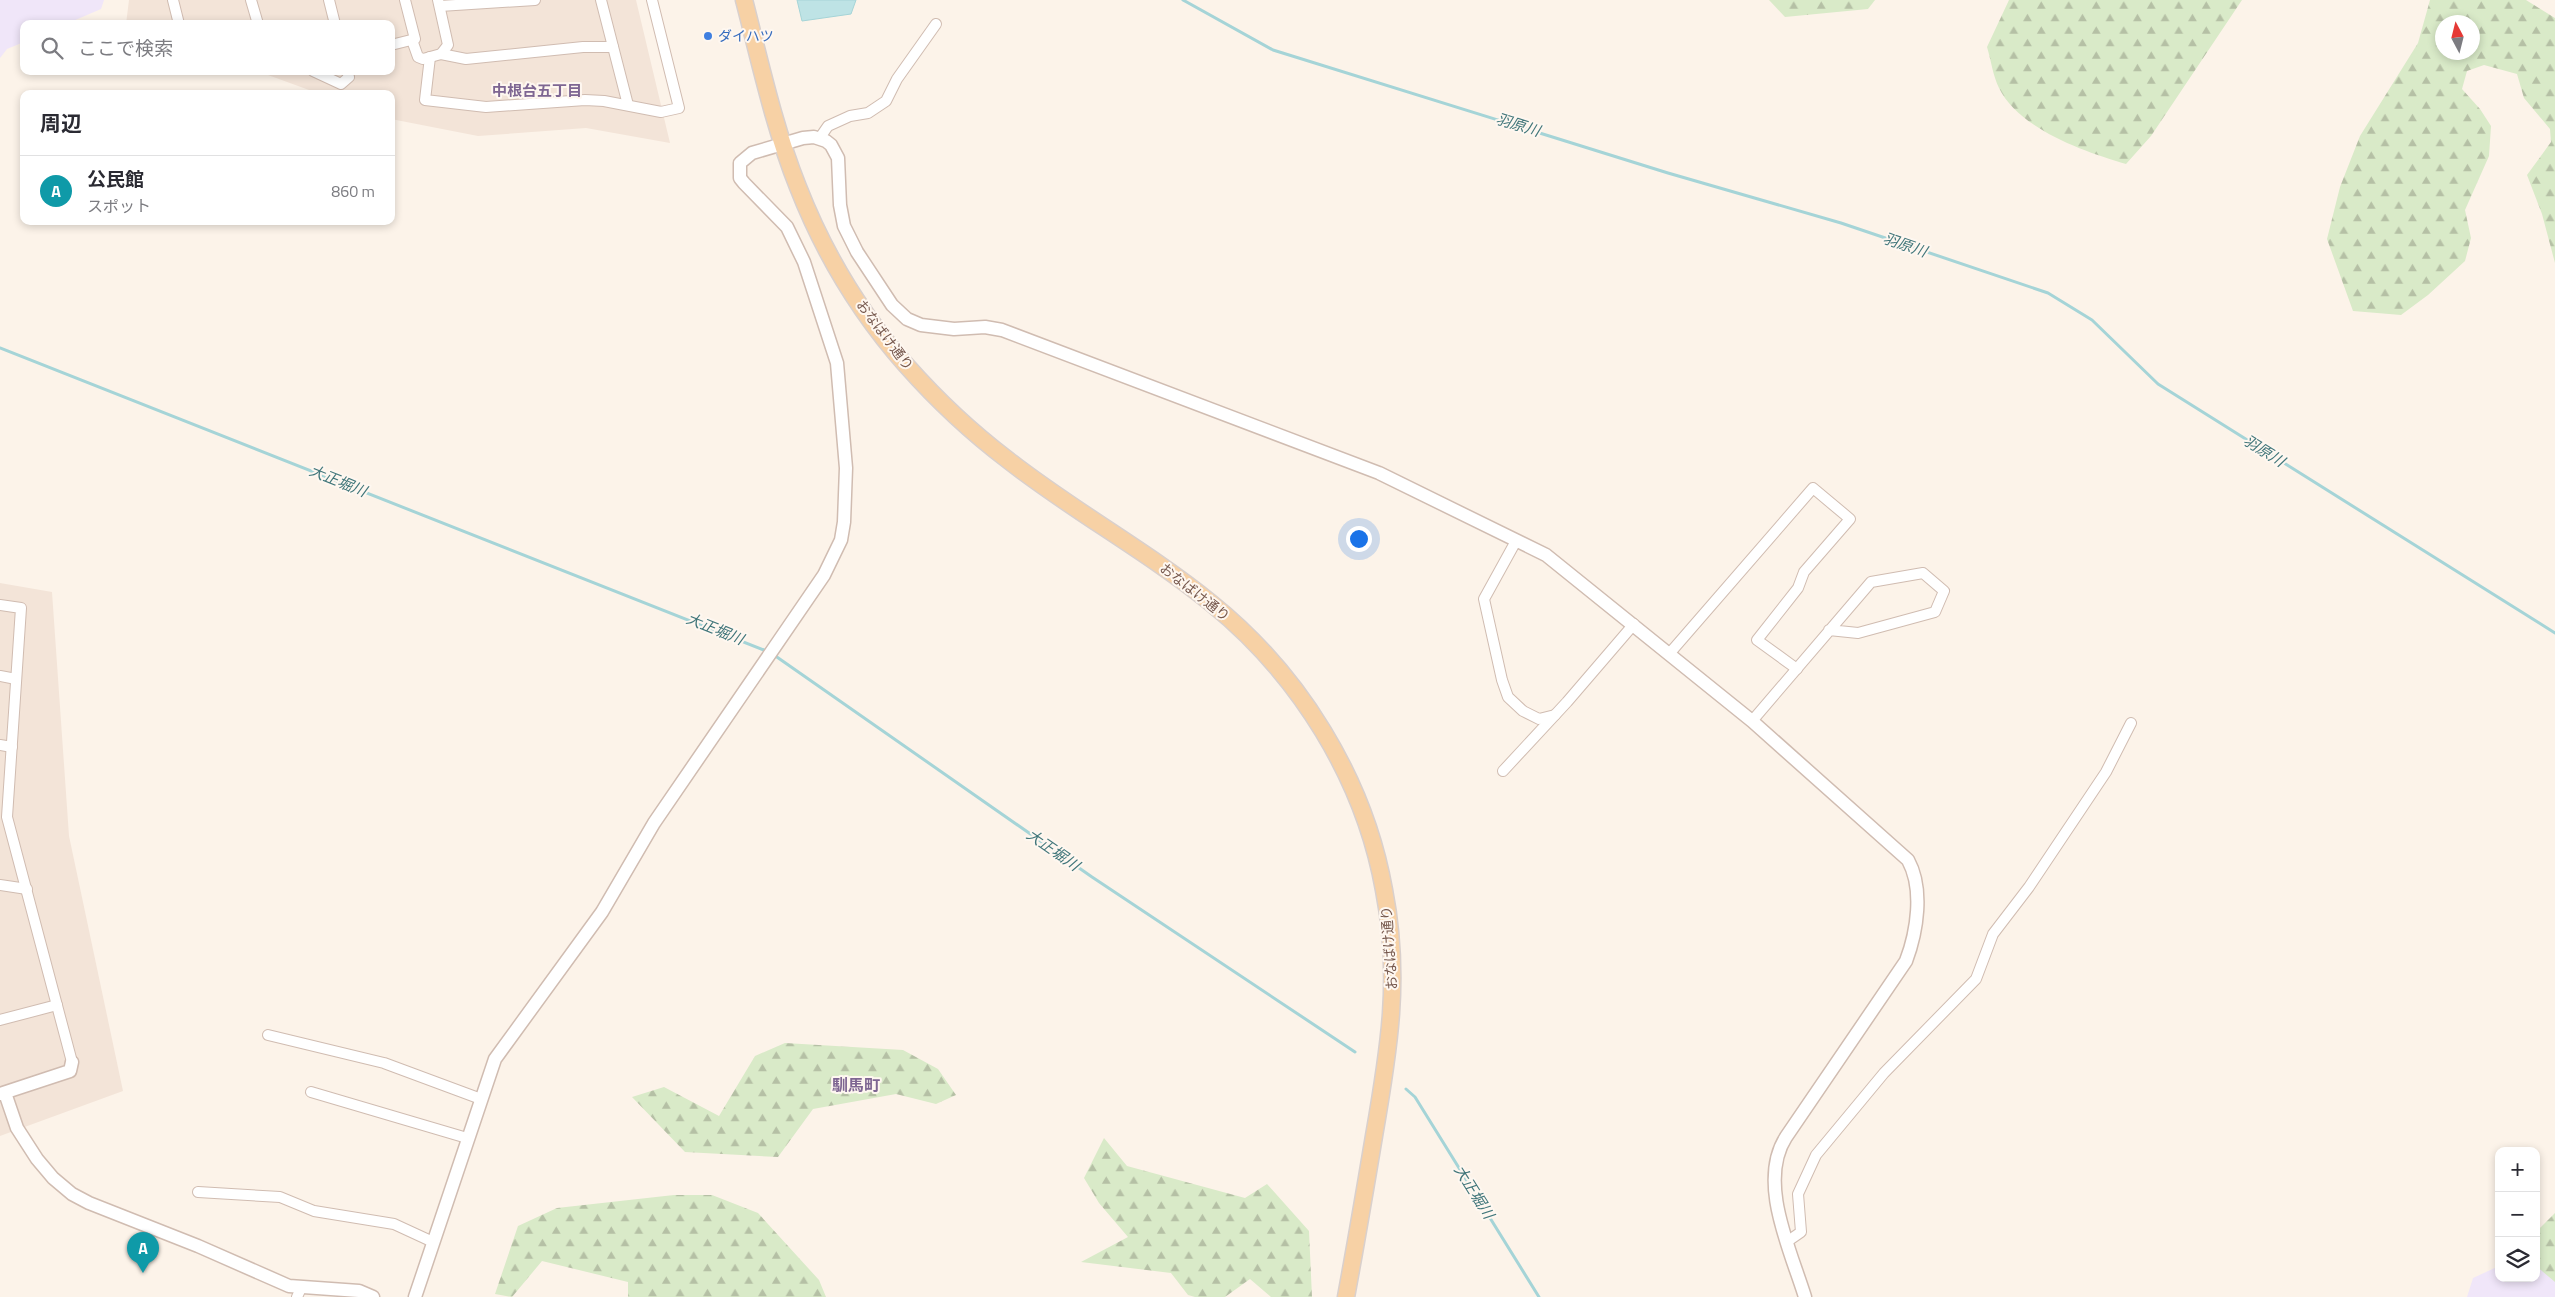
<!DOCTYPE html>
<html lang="ja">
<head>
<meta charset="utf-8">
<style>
  :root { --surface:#fff; --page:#f2f2f3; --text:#2b2b33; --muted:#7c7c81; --line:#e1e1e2; --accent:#e16554 }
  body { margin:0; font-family:"Titillium Web","Noto Sans JP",sans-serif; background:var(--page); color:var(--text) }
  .controls { position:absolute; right:15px; bottom:15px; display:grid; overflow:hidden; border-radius:10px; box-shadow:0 2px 8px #0003 }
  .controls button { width:45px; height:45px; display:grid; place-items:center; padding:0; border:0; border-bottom:1px solid var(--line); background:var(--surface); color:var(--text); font:25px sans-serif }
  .compass { position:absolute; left:2435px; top:15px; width:45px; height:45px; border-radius:50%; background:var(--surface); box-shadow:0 2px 8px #0003; rotate:353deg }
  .you { position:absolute; left:1358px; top:538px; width:18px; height:18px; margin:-12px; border:4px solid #fff; border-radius:50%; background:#1a73e8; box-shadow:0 0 0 8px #1a73e833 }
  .badge { display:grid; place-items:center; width:32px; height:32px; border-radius:50%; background:var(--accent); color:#fff; font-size:16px; font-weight:700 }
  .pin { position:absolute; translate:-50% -41px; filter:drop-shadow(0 1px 2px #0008) }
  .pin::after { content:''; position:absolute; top:26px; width:18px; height:15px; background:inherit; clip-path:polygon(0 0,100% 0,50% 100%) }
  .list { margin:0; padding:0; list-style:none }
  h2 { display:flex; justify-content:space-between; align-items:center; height:65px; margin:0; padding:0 20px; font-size:21px }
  h2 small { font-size:16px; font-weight:400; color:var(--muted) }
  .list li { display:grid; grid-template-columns:32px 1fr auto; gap:15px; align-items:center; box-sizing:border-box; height:70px; padding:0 20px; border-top:1px solid var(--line) }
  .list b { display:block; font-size:19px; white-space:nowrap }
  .list p { margin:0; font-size:16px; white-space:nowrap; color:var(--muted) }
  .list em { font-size:16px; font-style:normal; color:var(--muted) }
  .icon { flex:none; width:28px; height:28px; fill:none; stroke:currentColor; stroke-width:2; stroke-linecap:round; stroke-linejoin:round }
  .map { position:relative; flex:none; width:2555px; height:1297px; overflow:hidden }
  .search { position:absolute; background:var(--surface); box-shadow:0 2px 8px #0003; left:20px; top:20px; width:375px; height:55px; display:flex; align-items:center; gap:12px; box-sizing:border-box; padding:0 18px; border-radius:10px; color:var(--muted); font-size:19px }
  .panel { position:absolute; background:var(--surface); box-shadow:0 2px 8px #0003; left:20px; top:90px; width:375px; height:135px; border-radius:10px }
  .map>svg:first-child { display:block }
</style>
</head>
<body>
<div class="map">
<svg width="2555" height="1297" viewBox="0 0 2555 1297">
  <defs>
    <pattern id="forest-firs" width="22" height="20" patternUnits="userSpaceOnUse" patternTransform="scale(1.25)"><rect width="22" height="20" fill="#d9eac8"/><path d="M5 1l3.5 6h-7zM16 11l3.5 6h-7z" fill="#b5c0a5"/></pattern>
  </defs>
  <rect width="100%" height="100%" fill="#fcf3e9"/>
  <!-- residential -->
  <g fill="#f3e4d8">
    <polygon points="129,0 636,0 670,143 586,128 478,136 391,119 391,94 320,94 257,71 391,71 391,24 126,24"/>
    <polygon points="0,583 52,592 69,836 123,1091 0,1136"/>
  </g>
  <!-- education -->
  <g fill="#f0e6f9">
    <polygon points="0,0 104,0 101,9 66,24 24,24 24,42 7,49 0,58"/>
    <polygon points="2555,1251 2555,1297 2467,1297 2473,1278 2499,1266 2499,1278 2536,1278 2536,1256"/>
  </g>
  <!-- forest -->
  <g fill="url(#forest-firs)" fill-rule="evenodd">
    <polygon points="1769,0 1875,0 1868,9 1785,17"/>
    <path d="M2009 0H2242L2151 136 2126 164C2085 152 2019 129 1999 88 1993 76 1991 60 1987 47Z"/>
    <path d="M2430 0H2526L2555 18V263L2542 214 2527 175 2551 142 2550 129 2524 98 2517 74 2484 65 2467 71 2462 89 2480 109 2491 126 2489 156 2465 210 2471 238 2465 261 2428 295 2401 315 2353 311 2327 239 2340 187 2360 136 2418 43ZM2442 22H2472V52H2442Z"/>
    <polygon points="785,1043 903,1050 938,1069 956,1095 936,1104 896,1094 813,1109 778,1157 685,1152 632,1097 664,1087 719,1116 755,1056"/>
    <polygon points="1104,1138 1127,1166 1245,1198 1267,1184 1309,1231 1312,1297 1271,1297 1250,1279 1225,1297 1195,1297 1188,1295 1171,1273 1081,1262 1128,1237 1099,1203 1084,1178"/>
    <polygon points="674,1195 712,1195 758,1213 819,1280 826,1297 628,1297 628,1282 542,1261 512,1297 495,1294 518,1226 557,1208"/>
    <polygon points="2555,1213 2555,1282 2536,1266 2536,1232"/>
  </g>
  <!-- water -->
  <polygon fill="#bee3e5" stroke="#a5d4d7" points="797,0 856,0 851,14 802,21"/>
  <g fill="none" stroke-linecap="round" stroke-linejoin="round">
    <!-- stream -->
    <g stroke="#a5d4d7" stroke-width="3">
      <polyline points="1183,0 1273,50 1668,173 1841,223 2048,293 2092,320 2158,384 2555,633"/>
      <polyline points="0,348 769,652"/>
      <polyline points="774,655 1092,877 1355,1052"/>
      <polyline points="1406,1089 1415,1097 1539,1297"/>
    </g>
    <defs>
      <g id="minor">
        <polyline points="173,0 179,24"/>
        <polyline points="251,0 258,24"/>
        <polyline points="329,0 335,24"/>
        <polyline points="601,0 628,105"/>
        <polyline points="440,6 535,0"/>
        <polyline points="412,40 418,57 423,59 441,54 448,45 438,0"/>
        <polyline points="391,45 415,39 405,0"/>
        <polyline points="441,54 466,59 583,47 613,47"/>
        <polyline points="430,57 425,100 486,107 585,100 604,101 661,112 679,108 652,0"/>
        <polyline points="313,71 341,84 349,77 347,71"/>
        <polyline points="819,139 828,126 850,116 868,113 886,101 897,79 936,24"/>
        <polyline points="1516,541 1484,599 1502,680 1508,697 1523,711 1539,719 1555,715"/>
        <polyline points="0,605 21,608 7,817 72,1062"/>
        <polyline points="1669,654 1813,488 1850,519 1804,572 1798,588 1757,640 1797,669"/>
        <polyline points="0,676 16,679"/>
        <polyline points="1752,721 1871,582 1923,573 1944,591 1935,612 1858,633 1829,630"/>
        <polyline points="0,745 12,747"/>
        <polyline points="1503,771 1567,702 1634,624"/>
        <polyline points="0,885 27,889"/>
        <polyline points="0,1020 57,1005"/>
        <polyline points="268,1035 384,1063 481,1099"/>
        <polyline points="311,1092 467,1138"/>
        <polyline points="198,1192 280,1197 314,1211 394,1224 433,1242"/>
        <polyline points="1788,1241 1801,1232 1798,1194 1816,1155 1884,1073 1976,979 1993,934 2029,887 2106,772 2131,723"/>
        <polyline points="297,1297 302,1286"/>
      </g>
      <g id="tertiary">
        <polyline points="5,1093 17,1128 37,1159 53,1178 72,1194 89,1203 198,1246 289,1286 359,1291 373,1297"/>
        <polyline points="0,1094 70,1071 72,1062"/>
        <path d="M415 1297 495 1059 602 912 654 823 824 575 841 540 844 522 846 468 837 363 804 262 787 227 744 183 740 178V163L752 153 803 138 814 137 826 141 831 145 838 158 840 205 844 226 857 252 892 305 907 319 921 325 954 329 985 327 1002 330 1379 473 1546 555 1752 721 1908 860C1924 889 1917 932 1906 961L1786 1137C1757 1182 1791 1251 1805 1297"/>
      </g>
      <path id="primary" d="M744 0C760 62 774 127 798 187 823 251 860 313 906 365 937 400 971 432 1008 460 1073 511 1147 551 1211 603 1299 674 1364 778 1384 890 1401 977 1389 1050 1374 1136 1365 1190 1356 1243 1346 1297"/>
    </defs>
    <!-- minor casing -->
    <use href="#minor" stroke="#d0bcb1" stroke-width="12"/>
    <!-- tertiary casing -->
    <use href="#tertiary" stroke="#d0bcb1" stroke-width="15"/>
    <!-- primary casing -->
    <use href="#primary" stroke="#d9d0cd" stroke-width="19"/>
    <!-- minor -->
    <use href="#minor" stroke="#fff" stroke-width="10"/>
    <!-- tertiary -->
    <use href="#tertiary" stroke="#fff" stroke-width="12"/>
    <!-- primary -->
    <use href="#primary" stroke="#f7d1a5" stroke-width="16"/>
  </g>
  <!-- markers -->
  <circle fill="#3f7fe0" stroke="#fef7f0" stroke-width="2" cx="708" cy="36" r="5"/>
  <g text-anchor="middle" stroke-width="4" stroke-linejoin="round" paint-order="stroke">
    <!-- shop labels -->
    <g font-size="14" fill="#366cbe" stroke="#fef7f0" text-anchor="start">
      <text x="718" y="41">ダイハツ</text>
    </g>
    <!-- street labels -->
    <g font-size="14" fill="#76584d" stroke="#fef7f0">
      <text transform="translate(885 335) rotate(53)" y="5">おなばけ通り</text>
      <text transform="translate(1195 592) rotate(38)" y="5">おなばけ通り</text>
      <text transform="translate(1389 948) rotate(-94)" y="5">おなばけ通り</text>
    </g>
    <!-- neighbourhood labels -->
    <g font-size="15" font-weight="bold" fill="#7e6692" stroke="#fef7f0">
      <text x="537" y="96">中根台五丁目</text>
    </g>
    <!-- water labels -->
    <g font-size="15" font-style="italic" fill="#41767a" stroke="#fef7f0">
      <text transform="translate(1518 125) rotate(17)" y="5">羽原川</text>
      <text transform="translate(1905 245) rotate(19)" y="5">羽原川</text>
      <text transform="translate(2264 451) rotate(32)" y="5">羽原川</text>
      <text transform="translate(338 481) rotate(22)" y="5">大正堀川</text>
      <text transform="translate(715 629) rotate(22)" y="5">大正堀川</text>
      <text transform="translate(1053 850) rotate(35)" y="5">大正堀川</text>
      <text transform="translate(1474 1192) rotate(58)" y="5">大正堀川</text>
    </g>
    <!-- quarter labels -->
    <g font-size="16" font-weight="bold" fill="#7e6692" stroke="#fef7f0">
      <text x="856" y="1091">馴馬町</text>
    </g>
  </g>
</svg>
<div class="controls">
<button>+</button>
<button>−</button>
<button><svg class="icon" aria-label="layers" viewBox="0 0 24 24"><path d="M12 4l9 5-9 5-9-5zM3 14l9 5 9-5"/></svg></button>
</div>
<svg class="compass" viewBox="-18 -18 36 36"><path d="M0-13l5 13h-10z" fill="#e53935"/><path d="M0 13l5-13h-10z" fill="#7c7c81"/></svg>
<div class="you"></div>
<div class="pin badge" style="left:143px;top:1273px;background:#0f9aa8">A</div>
<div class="search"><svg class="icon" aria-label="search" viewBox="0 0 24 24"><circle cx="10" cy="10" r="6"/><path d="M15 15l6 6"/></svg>ここで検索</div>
<section class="panel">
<h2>周辺<small></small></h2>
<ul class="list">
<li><span class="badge" style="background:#0f9aa8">A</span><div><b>公民館</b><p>スポット</p></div><em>860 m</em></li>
</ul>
</section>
</div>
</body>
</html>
